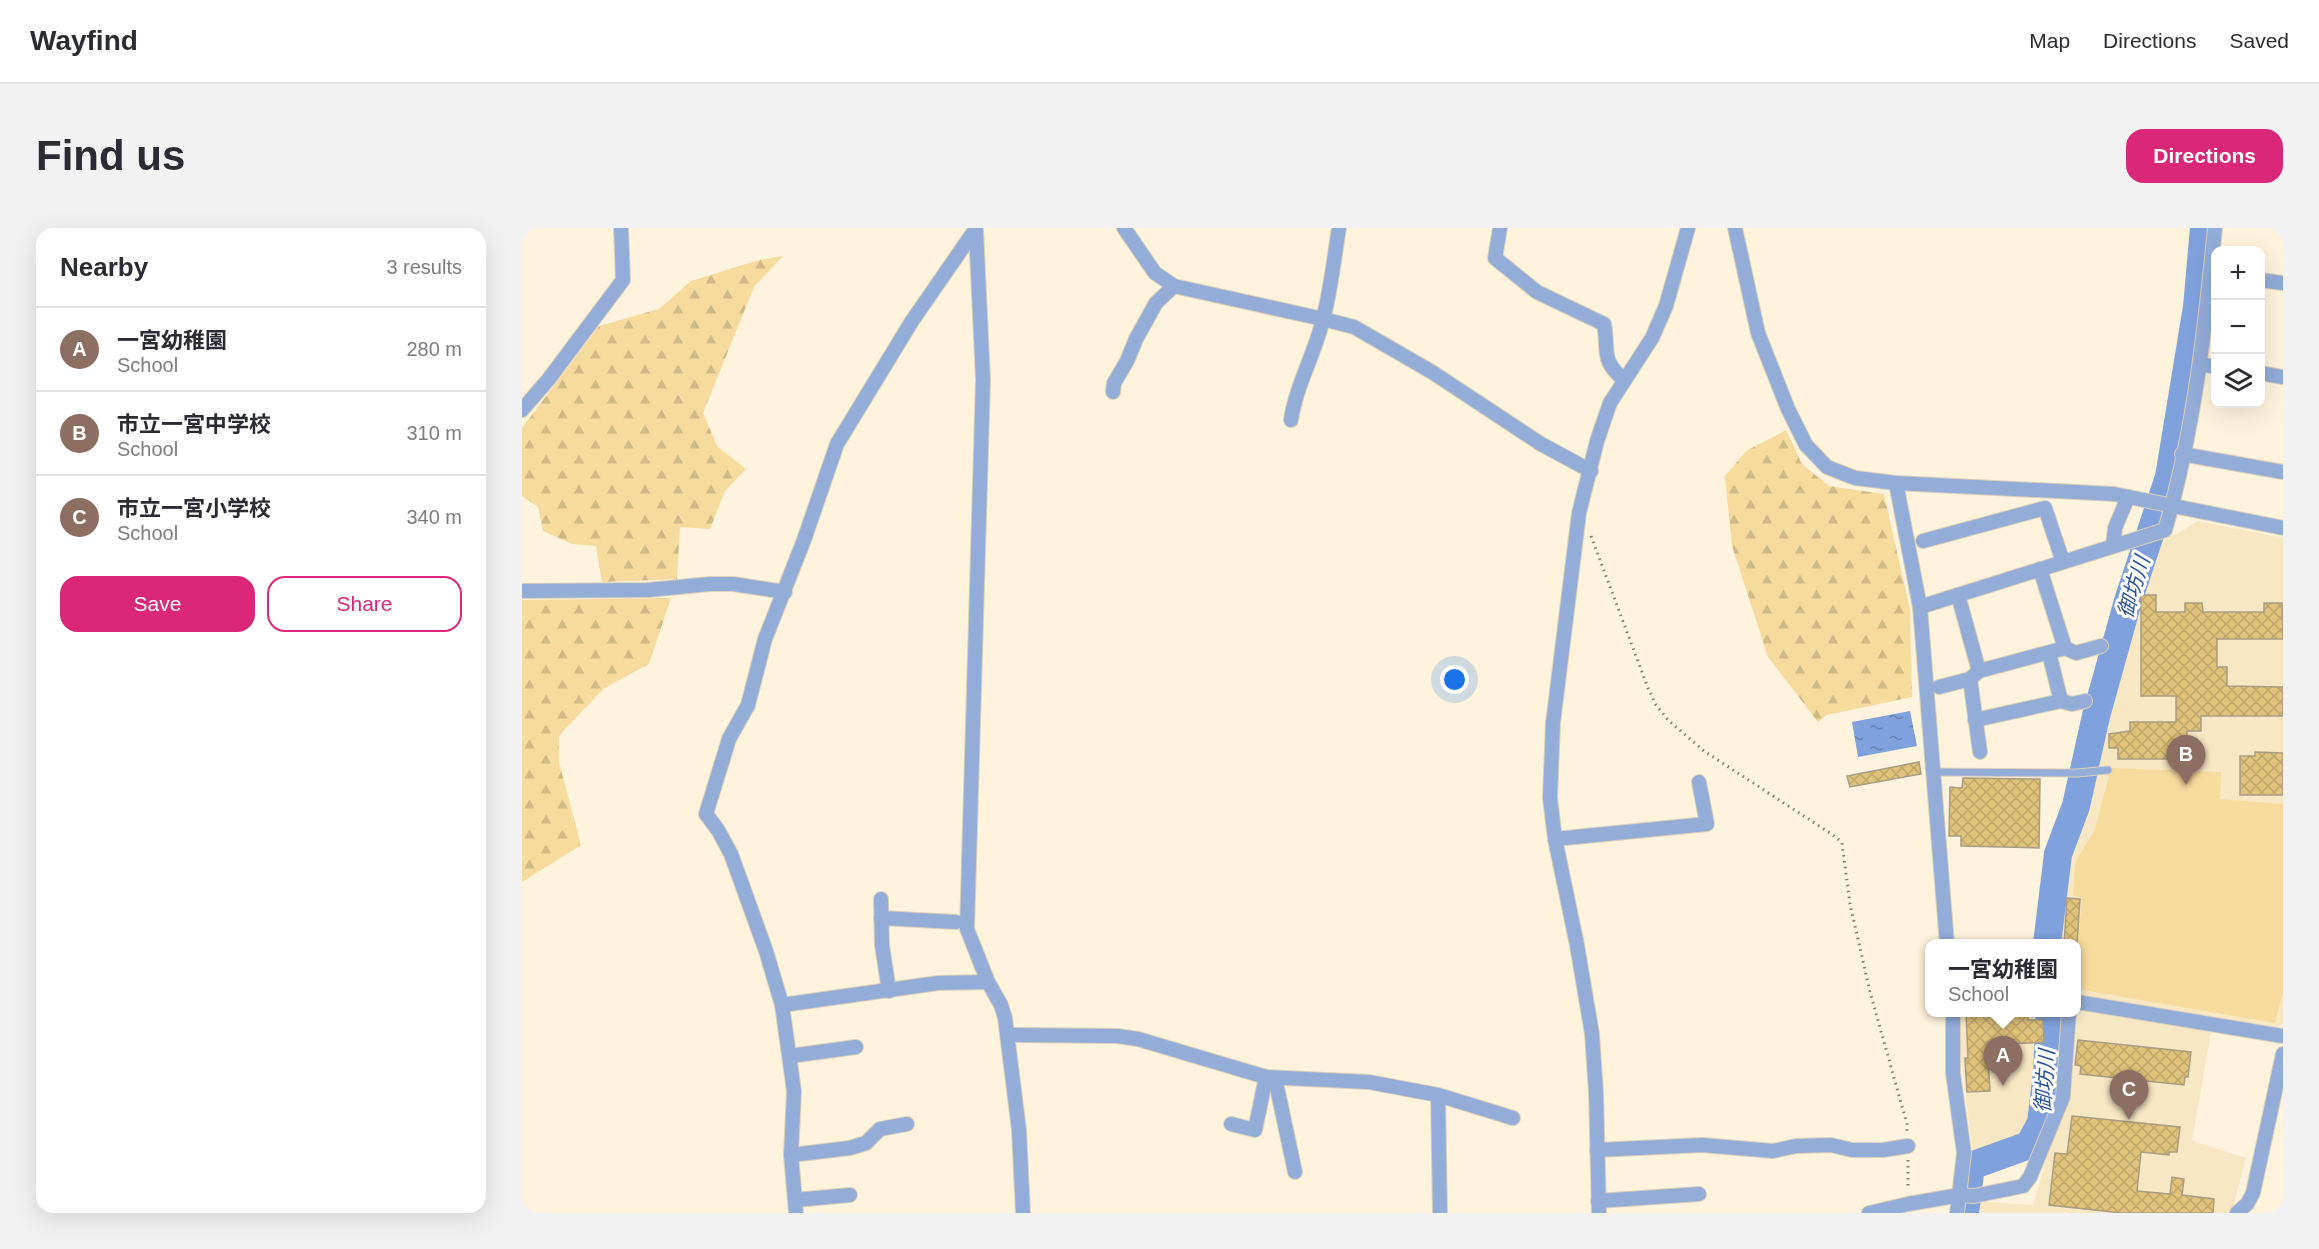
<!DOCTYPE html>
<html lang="en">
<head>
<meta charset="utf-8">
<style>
  :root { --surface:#fff; --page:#f2f2f3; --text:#2b2b33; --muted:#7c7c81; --line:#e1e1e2; --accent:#db2777 }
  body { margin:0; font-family:Arial,"Noto Sans JP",sans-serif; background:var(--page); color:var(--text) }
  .controls { position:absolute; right:18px; top:18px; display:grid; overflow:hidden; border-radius:12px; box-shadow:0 6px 24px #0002 }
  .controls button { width:54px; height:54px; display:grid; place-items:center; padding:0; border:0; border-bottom:2px solid var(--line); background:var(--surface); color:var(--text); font:30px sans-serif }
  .you { position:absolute; left:933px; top:452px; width:21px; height:21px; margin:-15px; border:4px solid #fff; border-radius:50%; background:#1a73e8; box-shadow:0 0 0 9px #1a73e833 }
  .badge { display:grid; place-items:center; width:39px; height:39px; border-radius:50%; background:var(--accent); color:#fff; font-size:20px; font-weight:700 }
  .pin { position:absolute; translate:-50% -50px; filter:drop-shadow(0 2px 3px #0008) }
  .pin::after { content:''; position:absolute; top:32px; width:21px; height:18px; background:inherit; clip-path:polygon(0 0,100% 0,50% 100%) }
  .popup { position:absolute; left:1403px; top:711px; width:156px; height:78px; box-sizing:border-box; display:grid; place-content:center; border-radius:12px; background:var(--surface); filter:drop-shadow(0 2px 4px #0005); font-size:20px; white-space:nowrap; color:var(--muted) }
  .popup b { font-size:22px; color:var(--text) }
  .popup::after { content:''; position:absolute; left:50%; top:100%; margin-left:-12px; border:12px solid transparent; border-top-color:var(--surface) }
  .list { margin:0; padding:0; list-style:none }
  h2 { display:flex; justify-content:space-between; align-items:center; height:78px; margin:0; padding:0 24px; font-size:26px }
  h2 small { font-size:20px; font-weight:400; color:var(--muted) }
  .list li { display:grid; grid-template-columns:39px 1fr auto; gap:18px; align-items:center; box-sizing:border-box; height:84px; padding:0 24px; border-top:2px solid var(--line) }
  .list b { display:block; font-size:22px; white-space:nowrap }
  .list p { margin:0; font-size:20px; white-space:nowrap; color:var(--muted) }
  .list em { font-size:20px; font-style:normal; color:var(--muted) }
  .actions { display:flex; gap:12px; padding:18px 24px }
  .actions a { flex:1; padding:14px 0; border:2px solid var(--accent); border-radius:18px; text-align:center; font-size:21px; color:var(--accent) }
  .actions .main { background:var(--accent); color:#fff }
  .icon { flex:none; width:33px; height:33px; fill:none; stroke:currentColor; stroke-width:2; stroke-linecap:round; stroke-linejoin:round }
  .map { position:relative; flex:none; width:1761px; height:985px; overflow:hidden; border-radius:18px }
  header { display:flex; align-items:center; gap:36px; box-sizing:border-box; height:84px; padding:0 30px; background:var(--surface); border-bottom:2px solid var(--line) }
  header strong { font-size:28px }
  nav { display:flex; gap:33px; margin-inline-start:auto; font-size:21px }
  .intro { display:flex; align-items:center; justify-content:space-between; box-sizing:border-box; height:144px; padding:0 36px }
  h1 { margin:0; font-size:42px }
  .button { padding:15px 27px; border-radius:18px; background:var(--accent); color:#fff; font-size:21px; font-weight:700 }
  main { display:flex; gap:36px; padding:0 36px }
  aside { flex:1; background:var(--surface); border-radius:18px; box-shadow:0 6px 24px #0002 }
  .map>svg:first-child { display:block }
</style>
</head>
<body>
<header>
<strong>Wayfind</strong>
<nav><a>Map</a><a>Directions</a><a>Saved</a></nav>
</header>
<div class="intro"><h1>Find us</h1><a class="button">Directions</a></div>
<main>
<aside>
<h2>Nearby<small>3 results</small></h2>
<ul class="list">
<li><span class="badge" style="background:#8d6e63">A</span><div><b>一宮幼稚園</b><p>School</p></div><em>280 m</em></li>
<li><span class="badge" style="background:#8d6e63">B</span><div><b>市立一宮中学校</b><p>School</p></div><em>310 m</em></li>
<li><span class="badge" style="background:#8d6e63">C</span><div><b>市立一宮小学校</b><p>School</p></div><em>340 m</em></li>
</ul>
<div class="actions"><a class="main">Save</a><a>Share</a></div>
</aside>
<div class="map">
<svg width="1761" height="985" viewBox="0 0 1761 985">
  <defs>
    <pattern id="forest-firs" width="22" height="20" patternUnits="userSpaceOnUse" patternTransform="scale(1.5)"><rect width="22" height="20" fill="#f6da9e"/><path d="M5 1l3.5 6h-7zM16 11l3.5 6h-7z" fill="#d2ba87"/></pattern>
    <pattern id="water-ripples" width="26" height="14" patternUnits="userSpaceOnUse" patternTransform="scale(1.5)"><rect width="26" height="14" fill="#7fa1dc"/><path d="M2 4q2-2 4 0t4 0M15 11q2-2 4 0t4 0" fill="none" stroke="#6782b1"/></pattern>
    <pattern id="building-cross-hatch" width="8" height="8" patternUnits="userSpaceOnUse" patternTransform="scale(1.5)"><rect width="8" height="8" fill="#e1c27c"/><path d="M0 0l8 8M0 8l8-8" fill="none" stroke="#c0a66a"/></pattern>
  </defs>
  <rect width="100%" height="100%" fill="#fef3dc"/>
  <!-- built -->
  <g fill="#f8e7c3">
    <polygon points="1676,293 1761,310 1761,796 1752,800 1555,767 1555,716 1535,716 1536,671 1543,623 1563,578 1618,361 1636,312 1656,305"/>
    <polygon points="1564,783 1689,804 1670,913 1724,930 1711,980 1706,985 1448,985 1450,973 1511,977 1527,921 1549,870 1555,793"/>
    <polygon points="1439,785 1523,785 1524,822 1516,888 1508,911 1475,926 1451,929 1439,829"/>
  </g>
  <!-- forest -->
  <g fill="url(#forest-firs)">
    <polygon points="261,28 232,59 181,185 195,218 224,241 203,263 188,301 158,299 155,351 80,354 74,318 50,316 21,303 16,279 0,268 0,200 77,98 137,81 169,53 237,32"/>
    <polygon points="1264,202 1280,236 1307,258 1362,266 1388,382 1390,469 1305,487 1296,494 1246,429 1210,318 1203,248 1224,223"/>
    <polygon points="149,370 127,436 81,461 37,508 37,534 59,617 0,654 0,372"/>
  </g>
  <!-- park -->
  <polygon fill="#f6da9e" points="1589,540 1699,544 1698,571 1761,576 1761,764 1753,795 1555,761 1555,724 1560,669 1551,668 1553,635 1573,601"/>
  <!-- water -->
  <polygon fill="url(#water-ripples)" points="1388,483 1395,518 1336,529 1330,494"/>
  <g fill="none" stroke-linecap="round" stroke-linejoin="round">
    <!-- stream -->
    <polyline stroke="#7fa1dc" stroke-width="4.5" points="1448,924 1449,938"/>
    <!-- river -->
    <g stroke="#7fa1dc" stroke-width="28">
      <polyline points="1525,716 1536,626 1554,578 1574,488 1606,373 1647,249 1675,79 1682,0"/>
      <polyline points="1443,985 1449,938 1507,917 1519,895 1525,845 1528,784"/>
    </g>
  </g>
  <!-- building -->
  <g fill="url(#building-cross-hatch)" stroke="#a99d82" stroke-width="1.5">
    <polygon points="1619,367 1634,367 1634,384 1663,384 1663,375 1680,375 1681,384 1742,384 1742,375 1760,375 1761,411 1695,411 1695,439 1705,439 1705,458 1761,459 1761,488 1679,488 1679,503 1665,503 1665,531 1596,531 1596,520 1587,520 1587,506 1608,503 1608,494 1654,494 1654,468 1619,468"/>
    <polygon points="1733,524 1761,525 1761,567 1718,567 1718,528 1733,528"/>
    <polygon points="1397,534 1399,546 1328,559 1325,548"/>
    <polygon points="1441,550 1518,551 1517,620 1439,618 1439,608 1427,608 1428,559 1440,560"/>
    <polygon points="1545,670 1558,671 1555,716 1542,716"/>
    <polygon points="1444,784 1506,784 1506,792 1521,792 1522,814 1490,816 1490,813 1465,814 1468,863 1445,864 1443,830 1446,830"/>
    <polygon points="1556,812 1669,824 1666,849 1663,849 1662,857 1558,846 1559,838 1553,837"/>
    <polygon points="1550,888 1658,899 1655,924 1647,924 1647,927 1619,924 1615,963 1648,966 1650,949 1662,951 1660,967 1692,971 1691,985 1600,985 1527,977 1533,925 1545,926"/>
  </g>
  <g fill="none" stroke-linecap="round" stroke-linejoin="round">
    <defs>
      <polyline id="lane" points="1412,544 1555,545 1586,542"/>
      <g id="street">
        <polyline points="602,0 633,45 652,58 801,91 832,99 910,144 1019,216 1069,243"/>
        <path d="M978 0 973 30 1015 64 1082 96C1087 124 1078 131 1102 152"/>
        <polyline points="1213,0 1236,105 1266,181 1284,217 1305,239 1333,250 1374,255 1592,266 1761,300"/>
        <polyline points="454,2 461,152 445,701 466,754 479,777 483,790 497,902 501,985"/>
        <polyline points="1738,52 1761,55"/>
        <polyline points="1678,136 1694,139"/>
        <polyline points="1738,145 1761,149"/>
        <polyline points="591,164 592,155 605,133 614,111 634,75 652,58"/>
        <polyline points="0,182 26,152 101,52 99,0"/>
        <path d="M769 192C774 157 793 126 801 91 809 62 812 30 817 0"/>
        <polyline points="1660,226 1761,244"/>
        <polyline points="1374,255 1398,379 1425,716"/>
        <polyline points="1401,313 1523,280 1541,334"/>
        <polyline points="1591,318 1593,300 1606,269"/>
        <polyline points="0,363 126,362 188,356 211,356 263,364"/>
        <polyline points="1436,367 1457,443 1543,420 1518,341"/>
        <path d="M1398 379 1643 302C1672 204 1683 101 1693 0"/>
        <polyline points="1543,420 1554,425 1579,418"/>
        <polyline points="1527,425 1539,473"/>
        <polyline points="1457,443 1448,451 1458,524"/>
        <polyline points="1417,459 1448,451"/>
        <polyline points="1453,492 1539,473 1550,476 1563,473"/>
        <polyline points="1033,611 1185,596 1177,554"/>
        <polyline points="359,671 360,717 367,763"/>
        <polyline points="359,690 434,694"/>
        <polyline points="1555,774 1761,808"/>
        <polyline points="260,777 416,755 466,754"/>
        <polyline points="1431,784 1431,845 1442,925 1435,985"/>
        <polyline points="486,807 595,808 616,811 744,849 847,854 916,867 991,890"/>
        <polyline points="268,828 334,819"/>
        <polyline points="753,850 773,944"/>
        <polyline points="916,867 918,985"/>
        <polyline points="709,896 733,902 744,849"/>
        <polyline points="1075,922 1180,917 1251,923 1274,918 1309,917 1330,922 1361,922 1386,918"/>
        <polyline points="269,927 328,920 344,915 358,901 385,896"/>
        <polyline points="273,972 328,967"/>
        <polyline points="1076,973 1177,966"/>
        <polyline points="274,985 269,927 272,863 260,777 244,723 209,626 196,602 184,586 207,511 226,477 243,411 282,312 315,216 390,93 453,2"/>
        <polyline points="1077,985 1074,864 1070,806 1055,717 1033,611 1028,570 1031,495 1057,285 1075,213 1088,175 1130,110 1144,78 1166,0"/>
        <polyline points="1347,985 1386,976 1438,967 1452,968 1501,958 1508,949 1541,869 1547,784"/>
        <polyline points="1715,985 1725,976 1731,965 1761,826"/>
      </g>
    </defs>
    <!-- lane casing -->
    <use href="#lane" stroke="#dad0bb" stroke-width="9"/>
    <!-- street casing -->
    <use href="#street" stroke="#dad0bb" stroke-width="16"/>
    <!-- path -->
    <g stroke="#847d6c" stroke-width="3" stroke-dasharray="1.5 4.5" stroke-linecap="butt">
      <polyline points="1069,308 1126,460 1134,477 1146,492 1182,523 1314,609 1320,615 1328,676 1348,764 1385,896 1385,904"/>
      <polyline points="1386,932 1386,961"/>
    </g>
    <!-- lane -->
    <use href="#lane" stroke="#93acd8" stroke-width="7"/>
    <!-- street -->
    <use href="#street" stroke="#93acd8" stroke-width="14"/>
  </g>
  <g text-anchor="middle" stroke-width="6" stroke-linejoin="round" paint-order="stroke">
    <!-- water labels -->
    <g font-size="21" font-style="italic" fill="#2c539b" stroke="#fff">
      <text transform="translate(1612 359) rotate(-73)" y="7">御坊川</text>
      <text transform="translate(1523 853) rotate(-86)" y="7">御坊川</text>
    </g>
  </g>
</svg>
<div class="controls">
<button>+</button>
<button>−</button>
<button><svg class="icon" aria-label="layers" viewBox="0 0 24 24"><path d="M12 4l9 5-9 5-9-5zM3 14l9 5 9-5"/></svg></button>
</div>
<div class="you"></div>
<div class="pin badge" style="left:1481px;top:858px;background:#8d6e63">A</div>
<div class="popup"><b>一宮幼稚園</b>School</div>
<div class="pin badge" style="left:1664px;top:557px;background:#8d6e63">B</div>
<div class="pin badge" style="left:1607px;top:892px;background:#8d6e63">C</div>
</div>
</main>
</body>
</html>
